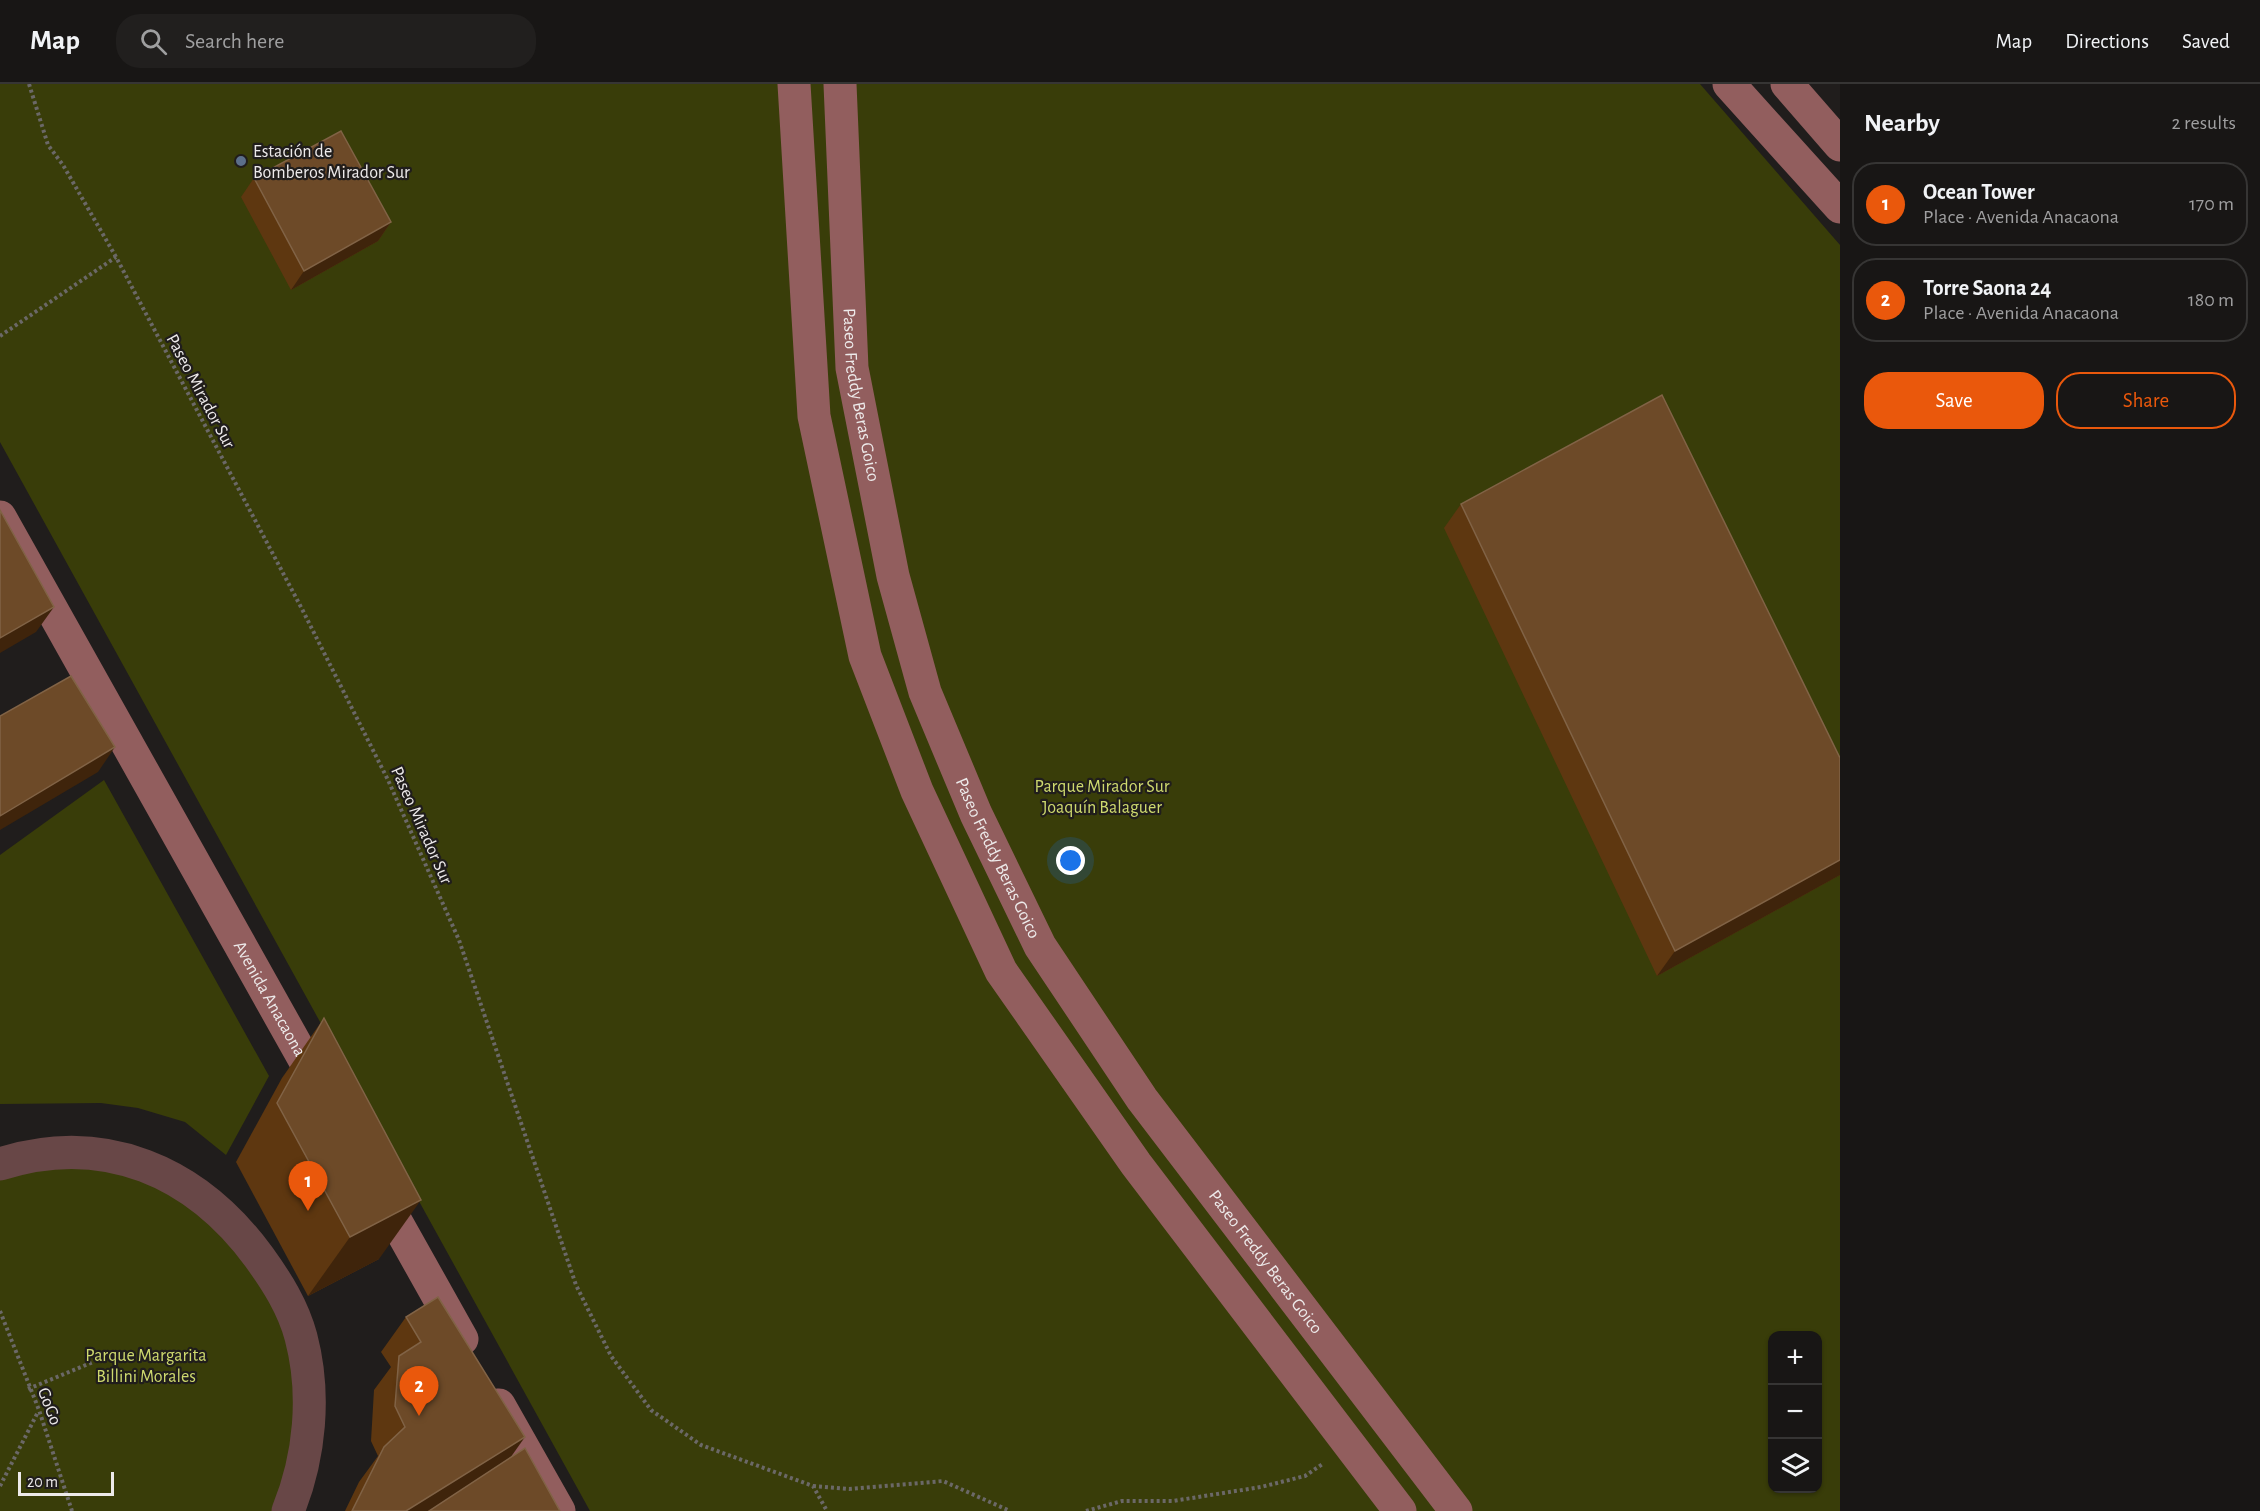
<!DOCTYPE html>
<html lang="en">
<head>
<meta charset="utf-8">
<style>
  :root { --surface:#181615; --page:#211f1e; --text:#f1f3f6; --muted:#9f9fa0; --line:#363534; --accent:#ea580c }
  body { margin:0; font-family:"Alegreya Sans",sans-serif; background:var(--page); color:var(--text) }
  .controls { position:absolute; right:18px; bottom:18px; display:grid; overflow:hidden; border-radius:12px; box-shadow:0 2px 4px #0004 }
  .controls button { width:54px; height:54px; display:grid; place-items:center; padding:0; border:0; border-bottom:2px solid var(--line); background:var(--surface); color:var(--text); font:30px sans-serif }
  .scale { position:absolute; left:18px; bottom:15px; width:96px; box-sizing:border-box; padding-left:6px; border:3px solid #edeaea; border-top:0; font-size:16px; line-height:21px; white-space:nowrap; color:#edeaea; -webkit-text-stroke:4px #201d1c; paint-order:stroke }
  .you { position:absolute; left:1071px; top:777px; width:21px; height:21px; margin:-15px; border:4px solid #fff; border-radius:50%; background:#1a73e8; box-shadow:0 0 0 9px #1a73e833 }
  .badge { display:grid; place-items:center; width:39px; height:39px; border-radius:50%; background:var(--accent); color:#fff; font-size:20px; font-weight:700 }
  .pin { position:absolute; translate:-50% -50px; filter:drop-shadow(0 2px 3px #0008) }
  .pin::after { content:''; position:absolute; top:32px; width:21px; height:18px; background:inherit; clip-path:polygon(0 0,100% 0,50% 100%) }
  .list { margin:0; padding:0; list-style:none }
  h2 { display:flex; justify-content:space-between; align-items:center; height:78px; margin:0; padding:0 24px; font-size:26px }
  h2 small { font-size:20px; font-weight:400; color:var(--muted) }
  .list li { display:grid; grid-template-columns:39px 1fr auto; gap:18px; align-items:center; box-sizing:border-box; height:84px; margin:0 12px 12px; padding:0 12px; border:2px solid var(--line); border-radius:24px }
  .list b { display:block; font-size:22px; white-space:nowrap }
  .list p { margin:0; font-size:20px; white-space:nowrap; color:var(--muted) }
  .list em { font-size:20px; font-style:normal; color:var(--muted) }
  .actions { display:flex; gap:12px; padding:18px 24px }
  .actions a { flex:1; padding:14px 0; border:2px solid var(--accent); border-radius:24px; text-align:center; font-size:21px; color:var(--accent) }
  .actions .main { background:var(--accent); color:#fff }
  .icon { flex:none; width:33px; height:33px; fill:none; stroke:currentColor; stroke-width:2; stroke-linecap:round; stroke-linejoin:round }
  .map { position:relative; flex:none; width:1840px; height:1427px; overflow:hidden }
  header { display:flex; align-items:center; gap:36px; box-sizing:border-box; height:84px; padding:0 30px; background:var(--surface); border-bottom:2px solid var(--line) }
  header strong { font-size:28px }
  nav { display:flex; gap:33px; margin-inline-start:auto; font-size:21px }
  .search { width:420px; height:54px; background:var(--page); display:flex; align-items:center; gap:15px; box-sizing:border-box; padding:0 21px; border-radius:24px; color:var(--muted); font-size:22px }
  main { display:flex }
  aside { flex:1; background:var(--surface) }
  .map>svg:first-child { display:block }
</style>
</head>
<body>
<header>
<strong>Map</strong>
<div class="search"><svg class="icon" aria-label="search" viewBox="0 0 24 24"><circle cx="10" cy="10" r="6"/><path d="M15 15l6 6"/></svg>Search here</div>
<nav><a>Map</a><a>Directions</a><a>Saved</a></nav>
</header>
<main>
<div class="map">
<svg width="1840" height="1427" viewBox="0 0 1840 1427">
  <rect width="100%" height="100%" fill="#201d1c"/>
  <!-- green -->
  <g fill="#393d09" fill-rule="evenodd">
    <path d="M0 0H1700L1840 161V1427H590L0 358ZM1772 1252H1818V1404H1772Z"/>
    <polygon points="104,696 269,992 226,1071 185,1038 138,1024 101,1019 0,1020 0,771"/>
    <polygon points="73,1077 184,1109 239,1158 290,1247 299,1351 275,1427 0,1427 0,1090"/>
  </g>
  <g fill="none" stroke-linecap="round" stroke-linejoin="round">
    <!-- path -->
    <g stroke="#6b6867" stroke-width="4" stroke-dasharray="3 3" stroke-linecap="butt">
      <polyline points="29,0 48,61 63,81 116,173 302,525 388,696 459,856 576,1201 611,1272 651,1326 701,1361 813,1402 827,1427"/>
      <polyline points="0,252 116,173"/>
      <polyline points="0,1227 39,1326 72,1427"/>
      <polyline points="28,1305 93,1278"/>
      <polyline points="0,1402 38,1328"/>
      <polyline points="813,1402 849,1405 943,1397 1010,1427"/>
      <polyline points="1086,1427 1122,1417 1173,1417 1261,1403 1305,1392 1324,1379"/>
    </g>
    <!-- street -->
    <path stroke="#684747" stroke-width="33" d="M0 1080C104 1047 196 1087 259 1173 277 1198 293 1223 301 1253 316 1310 310 1373 288 1427"/>
    <!-- secondary -->
    <g stroke="#925e5e" stroke-width="33">
      <polyline points="794,0 814,332 865,572 917,707 1001,887 1136,1080 1400,1427"/>
      <path id="s1" d="M840 0 852 284 893 492 925 608 976 730 1040 862 1142 1015 1456 1427"/>
      <polyline points="1729,0 1840,123"/>
      <polyline points="1787,0 1840,61"/>
      <path id="s2" d="M0 433 322 1007"/>
      <polyline points="379,1107 462,1255"/>
      <polyline points="499,1321 559,1427"/>
    </g>
  </g>
  <!-- wall -->
  <g fill="#5e3710">
    <polygon points="254,94 391,138 378,157 291,206 241,113"/>
    <polygon points="1461,420 1840,674 1840,791 1657,892 1444,444"/>
    <polygon points="324,934 379,1175 308,1212 236,1078 282,994"/>
    <polygon points="406,1233 510,1374 560,1427 345,1427 359,1398 378,1372 371,1357 374,1306 391,1283 381,1268"/>
  </g>
  <!-- shaded-wall -->
  <g fill="#3f240b">
    <polygon points="391,138 378,157 291,206 304,187"/>
    <polygon points="54,523 36,548 0,569 0,554"/>
    <polygon points="115,663 98,688 0,746 0,732"/>
    <polygon points="1840,776 1840,791 1657,892 1675,867"/>
    <polygon points="421,1116 379,1175 308,1212 350,1153"/>
    <polygon points="525,1353 501,1387 437,1427 406,1427"/>
  </g>
  <!-- building -->
  <g fill="#6d4a28" stroke="#816346" stroke-width="1.5">
    <polygon points="341,47 391,138 304,187 254,94"/>
    <polygon points="1662,311 1840,674 1840,776 1675,867 1461,420"/>
    <polygon points="0,426 54,523 0,554"/>
    <polygon points="71,592 115,663 0,732 0,632"/>
    <polygon points="324,934 421,1116 350,1153 277,1019"/>
    <polygon points="438,1213 525,1353 406,1427 352,1427 384,1363 405,1343 395,1322 399,1272 421,1258 406,1233"/>
    <polygon points="525,1364 560,1427 429,1427"/>
  </g>
  <!-- markers -->
  <circle fill="#5c6f8a" stroke="#201d1c" stroke-width="2" cx="241" cy="77" r="6"/>
  <g text-anchor="middle" stroke-width="4.5" stroke-linejoin="round" paint-order="stroke">
    <!-- poi labels -->
    <g font-size="18" fill="#edeaea" stroke="#201d1c" text-anchor="start">
      <text x="253" y="73">Estación de<tspan x="253" dy="21">Bomberos Mirador Sur</tspan></text>
    </g>
    <!-- street labels -->
    <g font-size="18" fill="#edeaea" stroke="#201d1c">
      <text transform="translate(201 307) rotate(62)" y="6">Paseo Mirador Sur</text>
      <text dy="6" stroke="none"><textPath href="#s1" startOffset="312">Paseo Freddy Beras Goico</textPath></text>
      <text transform="translate(422 741) rotate(66)" y="6">Paseo Mirador Sur</text>
      <text dy="6" stroke="none"><textPath href="#s1" startOffset="798">Paseo Freddy Beras Goico</textPath></text>
      <text dy="6" stroke="none"><textPath href="#s2" startOffset="552">Avenida Anacaona</textPath></text>
      <text dy="6" stroke="none"><textPath href="#s1" startOffset="1284">Paseo Freddy Beras Goico</textPath></text>
      <text transform="translate(50 1322) rotate(69)" y="6">GoGo</text>
    </g>
    <!-- park labels -->
    <g font-size="18" fill="#ced96e" stroke="#201d1c">
      <text x="1102" y="708">Parque Mirador Sur<tspan x="1102" dy="21">Joaquín Balaguer</tspan></text>
      <text x="146" y="1277">Parque Margarita<tspan x="146" dy="21">Billini Morales</tspan></text>
    </g>
  </g>
</svg>
<div class="controls">
<button>+</button>
<button>−</button>
<button><svg class="icon" aria-label="layers" viewBox="0 0 24 24"><path d="M12 4l9 5-9 5-9-5zM3 14l9 5 9-5"/></svg></button>
</div>
<div class="scale">20 m</div>
<div class="you"></div>
<div class="pin badge" style="left:308px;top:1127px">1</div>
<div class="pin badge" style="left:419px;top:1332px">2</div>
</div>
<aside>
<h2>Nearby<small>2 results</small></h2>
<ul class="list">
<li><span class="badge">1</span><div><b>Ocean Tower</b><p>Place · Avenida Anacaona</p></div><em>170 m</em></li>
<li><span class="badge">2</span><div><b>Torre Saona 24</b><p>Place · Avenida Anacaona</p></div><em>180 m</em></li>
</ul>
<div class="actions"><a class="main">Save</a><a>Share</a></div>
</aside>
</main>
</body>
</html>
